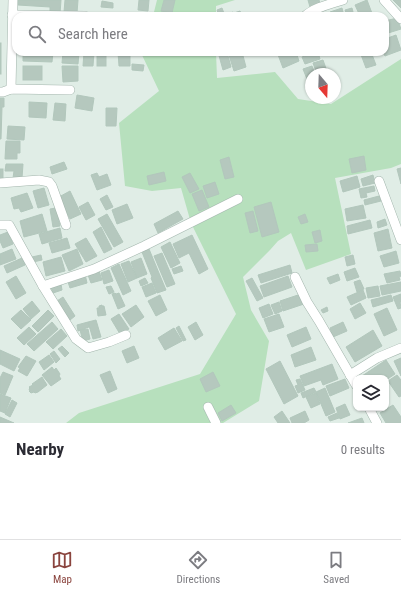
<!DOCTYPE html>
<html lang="en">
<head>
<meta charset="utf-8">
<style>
  :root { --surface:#fff; --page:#f2f2f3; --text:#2b2b33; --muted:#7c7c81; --line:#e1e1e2; --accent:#8a443e }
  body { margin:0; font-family:"Roboto Condensed",sans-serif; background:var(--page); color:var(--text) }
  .controls { position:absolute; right:12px; bottom:12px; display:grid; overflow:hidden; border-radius:8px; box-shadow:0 1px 3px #0004 }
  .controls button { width:36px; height:36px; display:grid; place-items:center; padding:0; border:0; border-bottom:1px solid var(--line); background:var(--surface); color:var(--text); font:20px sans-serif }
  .compass { position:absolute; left:305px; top:68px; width:36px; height:36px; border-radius:50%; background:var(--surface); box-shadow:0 1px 3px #0004; rotate:161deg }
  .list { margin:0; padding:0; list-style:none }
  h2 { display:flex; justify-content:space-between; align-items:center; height:52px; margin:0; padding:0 16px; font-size:17px }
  h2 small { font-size:13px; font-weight:400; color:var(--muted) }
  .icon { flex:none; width:22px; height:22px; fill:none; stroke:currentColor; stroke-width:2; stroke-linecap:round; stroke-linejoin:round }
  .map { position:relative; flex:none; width:401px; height:423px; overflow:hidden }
  .search { position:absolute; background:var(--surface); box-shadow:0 1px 3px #0004; left:12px; right:12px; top:12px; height:44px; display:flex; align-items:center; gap:10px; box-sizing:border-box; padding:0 14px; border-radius:12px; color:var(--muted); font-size:15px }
  .sheet { height:116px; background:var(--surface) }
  nav { display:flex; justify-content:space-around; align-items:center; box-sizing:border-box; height:56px; border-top:1px solid var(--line); background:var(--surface); font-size:11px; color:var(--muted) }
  nav a { display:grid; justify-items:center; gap:2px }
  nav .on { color:var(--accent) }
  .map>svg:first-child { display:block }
</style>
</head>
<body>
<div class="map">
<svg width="401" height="423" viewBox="0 0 401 423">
  <rect width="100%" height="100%" fill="#e0ede6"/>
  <!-- green -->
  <g fill="#b7e0bd">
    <polygon points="157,0 235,0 216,6 216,16 153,16"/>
    <polygon points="143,52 216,52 217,78 275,72 298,99 331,104 401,59 401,164 391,168 335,178 351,254 306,270 291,233 278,241 270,250 243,277 251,310 269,341 259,401 223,423 66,423 79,413 200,374 236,314 191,223 181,188 152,191 125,186 119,123 159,91 142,55"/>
  </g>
  <!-- building -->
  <g fill="#b5c8be" stroke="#b2c7bc">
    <polygon points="18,0 61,0 60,14 50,13 50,7 18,5"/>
    <polygon points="65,0 78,0 77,13 64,12"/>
    <polygon points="139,0 149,0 148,11 138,10"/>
    <polygon points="164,0 175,0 172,13 161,11"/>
    <polygon points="308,0 319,0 320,3 310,7"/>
    <polygon points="367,0 373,16 360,16 355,5"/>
    <polygon points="393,0 401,0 401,8"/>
    <polygon points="102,1 113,3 113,8 101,7"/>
    <polygon points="222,8 225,16 219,16 217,10"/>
    <polygon points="342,8 344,16 331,16 330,12"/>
    <polygon points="352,8 354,16 347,16 345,10"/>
    <polygon points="240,11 242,16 226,16 226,15 233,12 234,13"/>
    <polygon points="397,18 401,29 385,34 385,21"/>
    <polygon points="396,35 401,50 385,56 383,52 385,52 385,39"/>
    <rect x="0" y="43" width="1" height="31"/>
    <polygon points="23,52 53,52 52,62 23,61"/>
    <polygon points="63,52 79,53 78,64 62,63"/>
    <polygon points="84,52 94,52 93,66 83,66"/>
    <rect x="97" y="52" width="9" height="14"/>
    <polygon points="118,52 130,52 130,66 119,66"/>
    <polygon points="218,52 227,52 231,67 223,70"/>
    <polygon points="228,52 242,52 246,67 234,71"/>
    <polygon points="277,52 296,52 299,61 283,68"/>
    <polygon points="317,52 318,52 320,59 305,64 302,57"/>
    <polygon points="360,52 371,52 376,65 366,68"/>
    <polygon points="323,60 328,74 317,74 313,63"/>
    <polygon points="132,64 144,65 143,71 132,70"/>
    <rect x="23" y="66" width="19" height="14"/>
    <polygon points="62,66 78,66 78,81 63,82"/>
    <polygon points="312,66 315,74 311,74 311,89 303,69"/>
    <polygon points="77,95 94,98 92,111 75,108"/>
    <polygon points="0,98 4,98 4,107 2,107 1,139 0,139"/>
    <polygon points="29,102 47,103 46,118 29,117"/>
    <polygon points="55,103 66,104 65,121 53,120"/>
    <polygon points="106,108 117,108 116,126 106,126"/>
    <polygon points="8,126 25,127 24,140 7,139"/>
    <polygon points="6,141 20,141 20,153 17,153 17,159 5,159"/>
    <polygon points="364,156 366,170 352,173 349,159"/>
    <polygon points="229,157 234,177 225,179 220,160"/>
    <polygon points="64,162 67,169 52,174 50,167"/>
    <polygon points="6,164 23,164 22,178 13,178 14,171 5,171"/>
    <polygon points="401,168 401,184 397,169"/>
    <rect x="0" y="169" width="3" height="10"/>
    <polygon points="164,172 166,181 149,185 147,176"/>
    <polygon points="97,173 99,177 107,174 111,185 97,190 91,175"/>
    <polygon points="190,173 199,189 190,193 182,177"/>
    <polygon points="373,175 375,183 363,186 361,179"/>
    <polygon points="357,176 360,187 343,192 340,181"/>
    <polygon points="215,182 219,194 207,198 203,186"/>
    <polygon points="374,186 375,191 366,193 367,197 361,198 359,189"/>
    <polygon points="44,188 49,205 38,208 33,191"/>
    <polygon points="202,190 209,207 199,211 192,194"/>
    <polygon points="70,191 81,214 70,219 59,197"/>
    <polygon points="27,193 33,208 21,212 19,208 14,209 11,198"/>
    <polygon points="107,195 113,207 106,210 100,199"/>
    <polygon points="379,196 381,201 365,205 364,200"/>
    <polygon points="88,202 95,215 86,220 79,207"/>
    <polygon points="271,202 279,232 262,237 254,207"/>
    <polygon points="127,204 133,218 117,224 112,210"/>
    <polygon points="363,205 366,218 347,221 345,209"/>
    <polygon points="56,208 60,226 53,227 50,209"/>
    <polygon points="178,211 183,219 158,233 154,224"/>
    <polygon points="253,211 258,231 250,233 245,213"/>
    <polygon points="42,214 47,231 24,237 20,221"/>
    <polygon points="107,214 123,242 114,247 98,219"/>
    <polygon points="305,214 308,222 301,224 298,217"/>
    <polygon points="385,219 387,225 378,228 377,222"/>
    <polygon points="370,220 372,228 348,234 347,226"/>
    <polygon points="101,227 112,249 104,253 93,232"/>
    <polygon points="60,228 62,238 42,244 39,234"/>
    <polygon points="388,229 392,248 378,251 374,233"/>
    <polygon points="320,230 322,241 315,243 312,232"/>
    <polygon points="8,232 13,244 3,248 0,241 0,235"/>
    <polygon points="192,235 208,269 199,274 189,253 179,258 173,244"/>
    <polygon points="67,238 70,248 52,253 49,243"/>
    <polygon points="86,238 97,256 86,262 75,244"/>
    <polygon points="170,242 180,263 171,268 161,247"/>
    <polygon points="317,244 318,251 306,252 305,245"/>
    <polygon points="12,249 16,259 0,265 0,254"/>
    <polygon points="77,249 83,264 69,271 62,255"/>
    <polygon points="149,249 166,290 157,293 151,278 152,277 142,252"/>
    <polygon points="396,251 399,263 384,267 380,256"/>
    <polygon points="162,253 175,284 167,287 154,256"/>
    <polygon points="41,255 42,260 33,262 32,257"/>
    <polygon points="353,255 355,264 347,266 345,257"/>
    <polygon points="61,257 65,271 46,276 43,262"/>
    <polygon points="22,258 25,265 7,273 4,266"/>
    <polygon points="141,258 147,274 137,278 131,262"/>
    <polygon points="129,261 137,278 128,282 121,264"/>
    <polygon points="119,264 131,291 123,295 111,268"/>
    <polygon points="290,265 292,273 261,283 258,275"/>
    <polygon points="181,266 183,271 174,274 172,269"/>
    <polygon points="355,268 359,277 347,281 344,272"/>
    <polygon points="109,270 113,281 104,284 101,273"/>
    <polygon points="99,271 102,280 91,283 88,275"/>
    <polygon points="400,271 401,276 399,277 400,280 387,283 384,274"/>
    <polygon points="85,274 87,283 70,288 67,279"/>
    <polygon points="338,274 340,280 330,284 327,278"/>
    <polygon points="16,276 26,293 16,299 6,282"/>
    <polygon points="288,276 292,287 264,297 260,286"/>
    <polygon points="145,278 148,283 141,286 139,281"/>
    <polygon points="252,278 263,298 257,301 246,281"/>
    <polygon points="360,280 364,289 357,292 354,282"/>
    <polygon points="401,282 401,291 382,295 380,286"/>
    <polygon points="152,283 156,293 146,297 142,287"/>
    <polygon points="61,284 62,290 53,293 51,287"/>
    <polygon points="111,286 114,292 109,294 106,287"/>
    <polygon points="378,286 380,296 368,298 366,288"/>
    <polygon points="363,290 366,298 351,305 347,297"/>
    <polygon points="115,293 116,294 119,293 125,306 118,309 112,294"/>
    <polygon points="301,294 304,304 283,311 280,301"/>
    <polygon points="401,294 401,302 400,302 401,308 398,309 393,297"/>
    <polygon points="160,295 167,310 156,316 148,301"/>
    <polygon points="391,295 393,301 373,307 371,300"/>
    <polygon points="63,297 75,316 70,320 57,301"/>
    <polygon points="32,301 40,311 31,319 23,309"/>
    <polygon points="279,302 282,311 275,314 271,305"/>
    <polygon points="360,303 366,313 355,319 350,309"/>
    <polygon points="269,304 273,314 263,318 259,308"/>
    <polygon points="102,305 102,306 104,306 106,315 98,316 97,308 99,308 99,306"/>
    <polygon points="136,305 144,317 131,327 122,314"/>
    <polygon points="327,307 328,311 323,313 321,310"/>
    <polygon points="387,308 397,330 384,336 374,314"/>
    <polygon points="21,310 31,320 21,329 11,319"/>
    <polygon points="48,310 54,316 38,332 32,326"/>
    <polygon points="119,314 129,329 120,334 111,319"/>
    <polygon points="279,314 284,327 269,332 264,319"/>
    <polygon points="96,320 101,337 93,339 88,322"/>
    <polygon points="52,322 58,329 34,351 27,344"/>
    <polygon points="88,322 89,327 78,331 77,325"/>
    <polygon points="196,322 203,335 195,340 188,327"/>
    <polygon points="343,322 347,331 333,337 330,328"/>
    <polygon points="179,326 186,340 183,341 176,328"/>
    <polygon points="29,327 36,334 24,345 17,338"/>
    <polygon points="306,327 311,339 292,347 287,335"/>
    <polygon points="174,328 182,341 165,350 158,338"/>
    <polygon points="61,329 67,336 53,349 46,342"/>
    <polygon points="88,329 90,339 83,341 80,330"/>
    <polygon points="373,330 382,346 355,362 346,347"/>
    <polygon points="62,346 69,353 65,357 58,349"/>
    <polygon points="134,346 139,358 127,363 122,351"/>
    <polygon points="311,347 316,360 295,367 291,355"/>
    <polygon points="0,350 20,359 14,371 0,364"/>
    <polygon points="54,351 60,359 56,363 50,354"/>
    <polygon points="49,355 54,362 44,370 39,362"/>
    <polygon points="26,356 36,361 27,376 18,371 20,368 18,367"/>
    <polygon points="401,358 401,376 394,361"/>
    <polygon points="386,360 395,374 386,380 387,381 386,381 386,378 359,378"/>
    <polygon points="280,361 298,396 284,404 266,369"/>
    <polygon points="332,364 338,379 323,385 321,380 304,386 300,376"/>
    <polygon points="52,367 54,370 56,368 60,374 59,376 61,379 51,386 42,375"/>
    <polygon points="110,371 117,389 108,393 100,375"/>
    <polygon points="3,372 13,376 5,395 0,393 0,378"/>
    <polygon points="213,372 220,386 206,392 200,379"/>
    <polygon points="397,375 401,380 401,396 399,397 388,381"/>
    <polygon points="42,377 47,385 38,392 35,393 34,392 31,393 29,391 30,391 29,389 30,388 29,387 33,385 32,384"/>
    <polygon points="300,379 305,390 298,393 295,386 298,385 296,380"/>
    <polygon points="345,379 349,388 330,396 326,386"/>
    <polygon points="314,388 316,392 303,398 301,393"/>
    <polygon points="325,388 335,412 326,416 316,392"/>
    <polygon points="316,393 320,404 311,408 306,397"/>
    <polygon points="0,394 11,398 5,413 0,411"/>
    <polygon points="12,400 17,403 10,417 5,414"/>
    <polygon points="345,404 350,415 340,419 336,408"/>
    <polygon points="231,405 236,413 222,421 218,413"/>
    <polygon points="393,405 401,417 401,423 386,423 380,413"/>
    <polygon points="282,411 290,423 278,423 274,417"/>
    <polygon points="305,411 309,420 304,423 292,423 290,418"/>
    <polygon points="337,413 339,418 330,421 328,417"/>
    <polygon points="0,417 14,423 0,423"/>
    <polygon points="362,418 364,423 348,423"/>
  </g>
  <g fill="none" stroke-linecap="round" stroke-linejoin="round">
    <defs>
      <g id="minor">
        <polyline points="384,0 401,19"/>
        <polyline points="12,15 85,16"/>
        <path d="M305 16C315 7 331 4 343 0"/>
        <polyline points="11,89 13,0"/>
        <polyline points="0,92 3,92 11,89 70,90"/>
        <polyline points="379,181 401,240"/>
        <polyline points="0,183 39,180 49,182 52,186 66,225"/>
        <polyline points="0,225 9,225 43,286 76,339 88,348 109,342 126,335"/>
        <polyline points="295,277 307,302 319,321 356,385"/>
        <polyline points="43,286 94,269 144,246 238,199"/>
        <polyline points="350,375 377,358 401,348"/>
        <polyline points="208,407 216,423"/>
        <polyline points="369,408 377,423"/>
      </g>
    </defs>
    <!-- minor casing -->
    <use href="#minor" stroke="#a2b5ac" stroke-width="10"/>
    <!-- minor -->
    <use href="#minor" stroke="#fff" stroke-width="9"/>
  </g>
</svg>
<div class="controls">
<button><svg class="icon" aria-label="layers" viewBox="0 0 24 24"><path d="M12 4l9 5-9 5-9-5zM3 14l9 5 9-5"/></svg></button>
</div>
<svg class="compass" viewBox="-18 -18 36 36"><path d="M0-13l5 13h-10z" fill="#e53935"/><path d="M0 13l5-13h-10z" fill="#7c7c81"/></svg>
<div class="search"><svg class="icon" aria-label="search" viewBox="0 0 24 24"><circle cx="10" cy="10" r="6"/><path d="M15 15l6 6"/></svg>Search here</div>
</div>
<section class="sheet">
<h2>Nearby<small>0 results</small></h2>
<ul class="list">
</ul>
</section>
<nav>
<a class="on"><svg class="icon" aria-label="map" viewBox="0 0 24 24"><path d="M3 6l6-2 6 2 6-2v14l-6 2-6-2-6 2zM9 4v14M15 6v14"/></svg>Map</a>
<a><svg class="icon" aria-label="directions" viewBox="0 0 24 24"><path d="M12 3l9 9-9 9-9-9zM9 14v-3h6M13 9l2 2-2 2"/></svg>Directions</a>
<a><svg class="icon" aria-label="saved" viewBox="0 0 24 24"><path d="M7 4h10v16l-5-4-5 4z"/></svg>Saved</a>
</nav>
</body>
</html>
